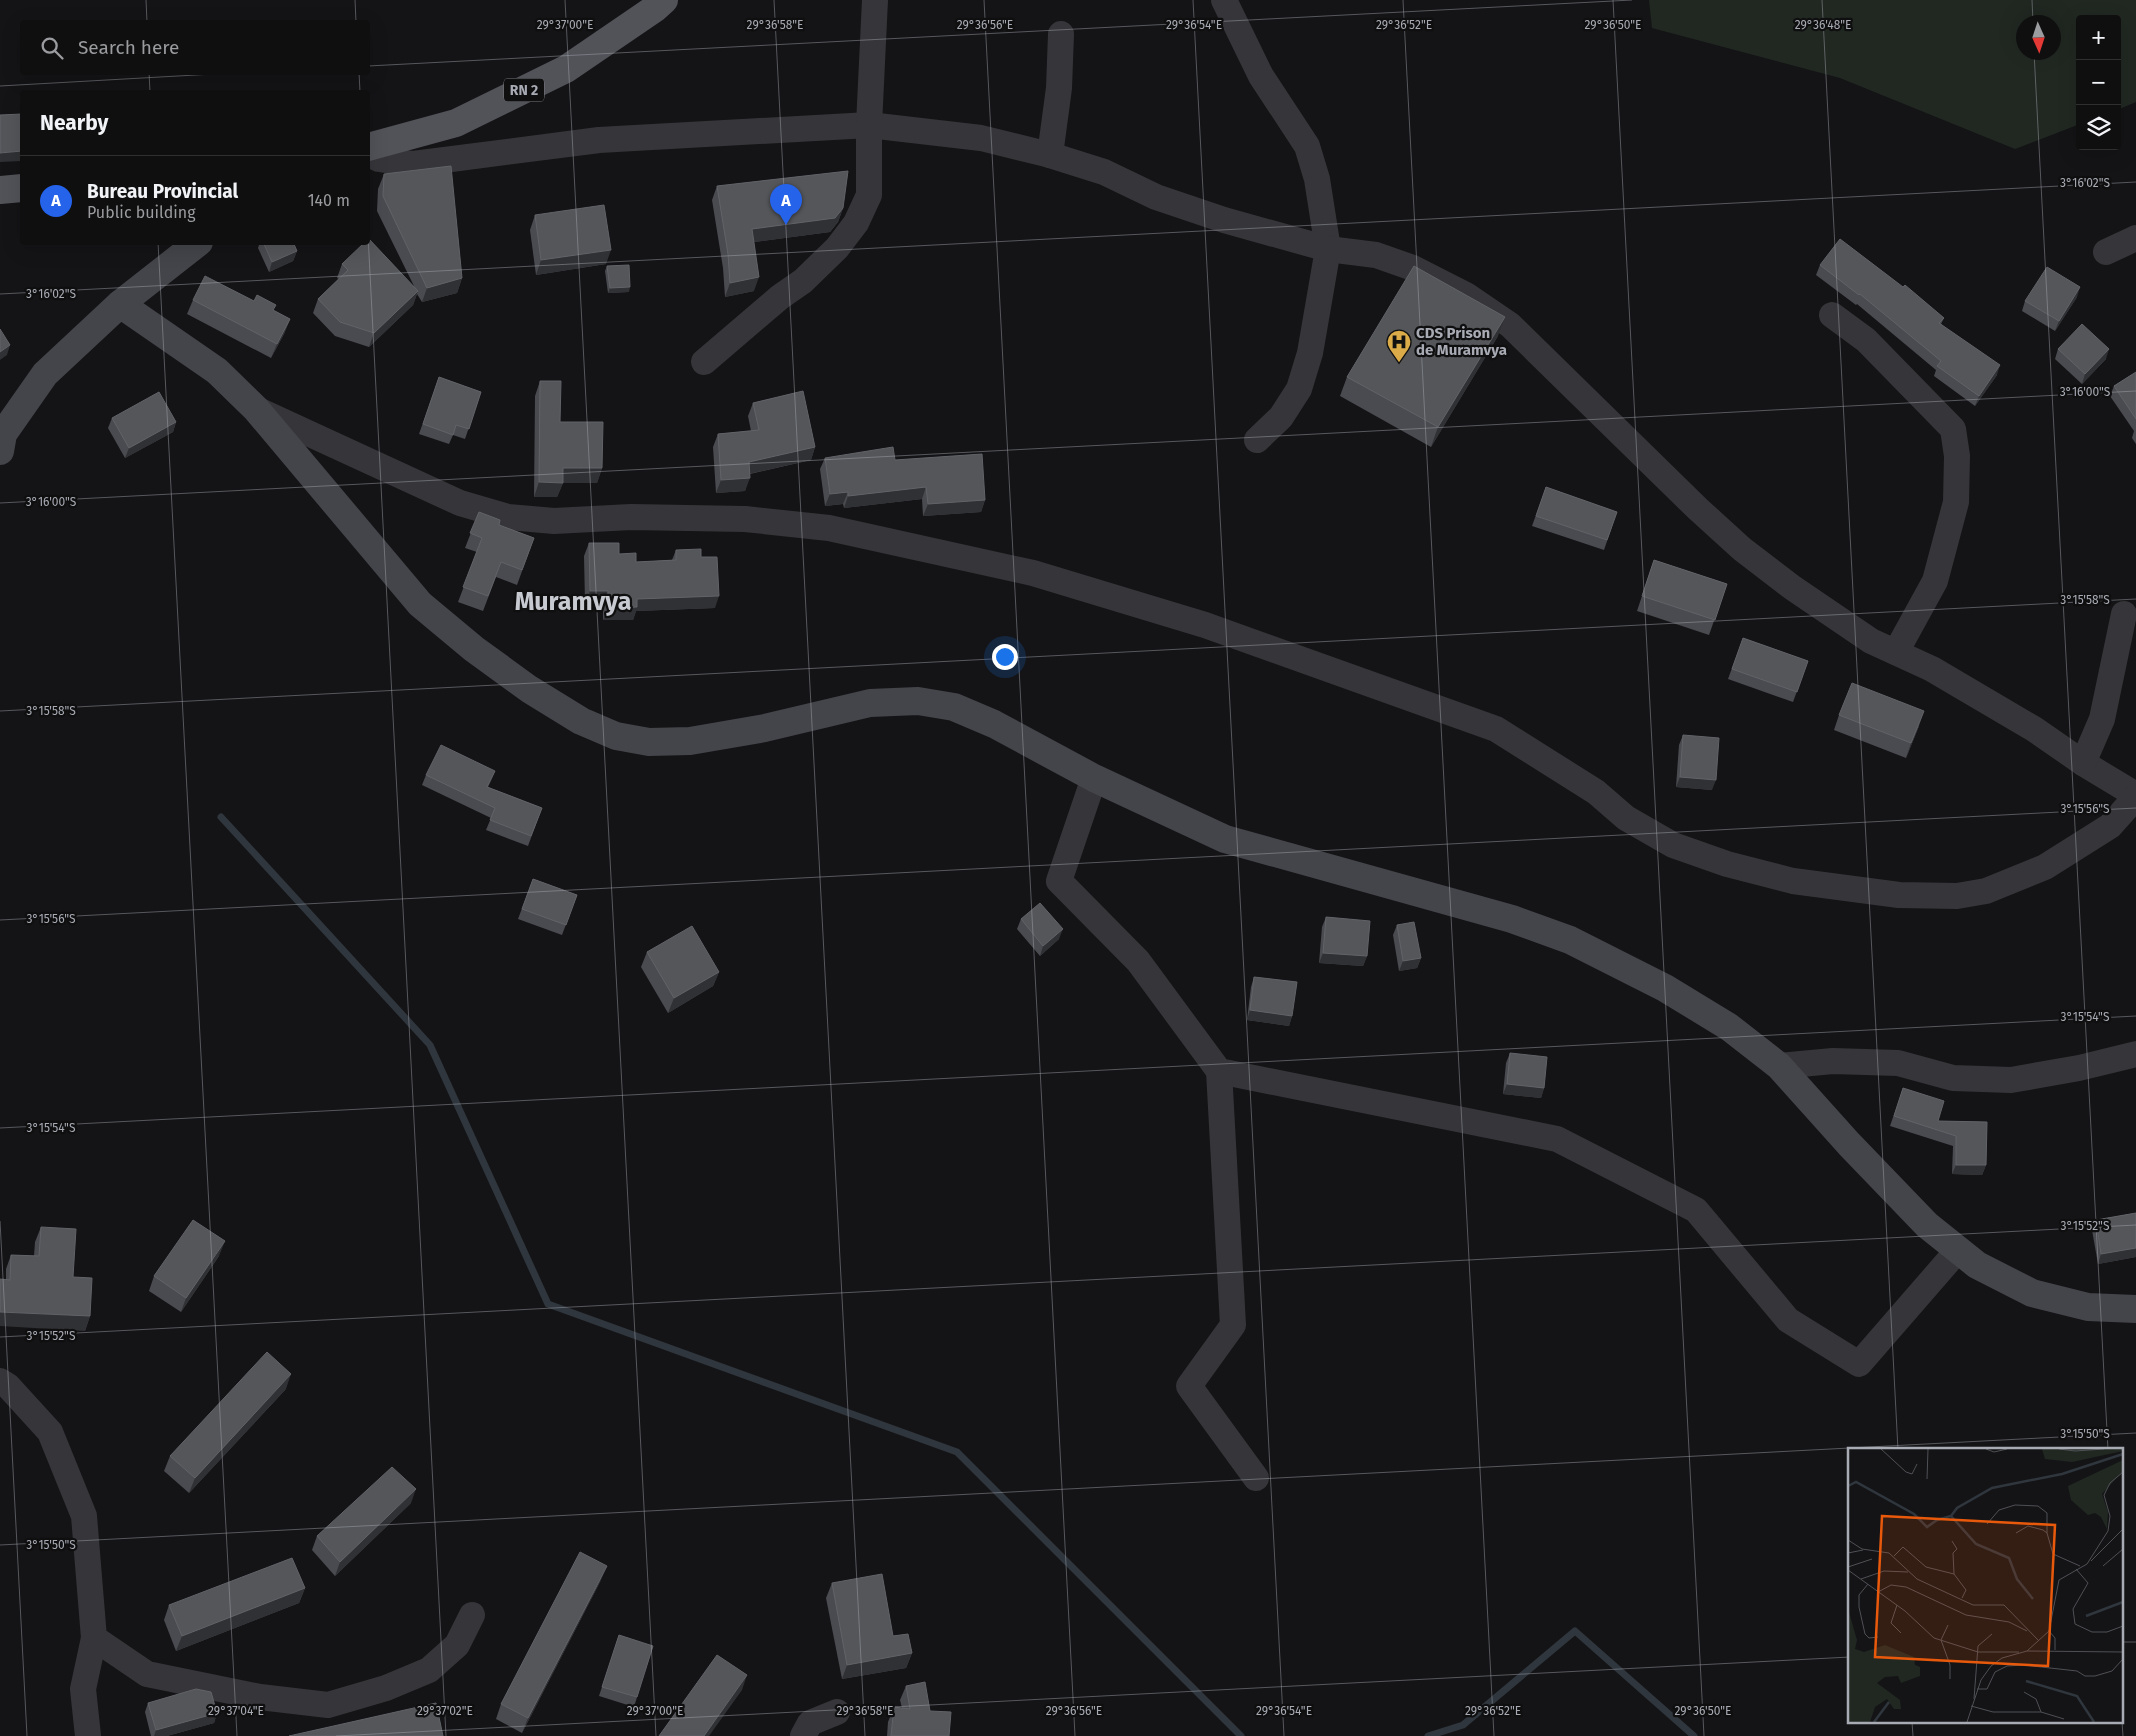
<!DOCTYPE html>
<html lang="en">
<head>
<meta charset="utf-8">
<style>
  :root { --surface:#0f0f10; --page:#181819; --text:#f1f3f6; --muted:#9b9c9f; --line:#2f2f30; --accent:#2563eb }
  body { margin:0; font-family:"Fira Sans",sans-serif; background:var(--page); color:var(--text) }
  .controls { position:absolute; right:15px; top:15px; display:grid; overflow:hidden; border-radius:5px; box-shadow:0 5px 20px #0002 }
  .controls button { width:45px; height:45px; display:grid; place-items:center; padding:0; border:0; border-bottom:1px solid var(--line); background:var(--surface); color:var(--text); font:25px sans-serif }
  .compass { position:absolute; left:2016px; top:15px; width:45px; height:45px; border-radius:50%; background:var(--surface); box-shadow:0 5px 20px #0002; rotate:177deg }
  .you { position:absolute; left:1004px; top:656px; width:18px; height:18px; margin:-12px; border:4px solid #fff; border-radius:50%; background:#1a73e8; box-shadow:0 0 0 8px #1a73e833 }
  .badge { display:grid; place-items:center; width:32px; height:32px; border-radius:50%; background:var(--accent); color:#fff; font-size:16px; font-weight:700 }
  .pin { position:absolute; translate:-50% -41px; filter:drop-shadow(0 1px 2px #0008) }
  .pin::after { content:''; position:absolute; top:26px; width:18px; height:15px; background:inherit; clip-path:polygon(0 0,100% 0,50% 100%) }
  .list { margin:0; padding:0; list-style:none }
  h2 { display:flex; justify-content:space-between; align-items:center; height:65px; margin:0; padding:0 20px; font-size:21px }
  h2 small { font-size:16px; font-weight:400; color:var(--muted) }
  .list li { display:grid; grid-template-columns:32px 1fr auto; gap:15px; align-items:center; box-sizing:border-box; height:90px; padding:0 20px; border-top:1px solid var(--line) }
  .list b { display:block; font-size:19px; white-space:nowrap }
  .list p { margin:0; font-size:16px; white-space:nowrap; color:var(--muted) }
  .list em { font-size:16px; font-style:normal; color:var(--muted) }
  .icon { flex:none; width:28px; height:28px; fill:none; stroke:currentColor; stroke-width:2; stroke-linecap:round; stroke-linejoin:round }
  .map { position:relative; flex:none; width:2136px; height:1736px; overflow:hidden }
  .search { position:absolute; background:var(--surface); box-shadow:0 5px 20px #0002; left:20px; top:20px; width:350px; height:55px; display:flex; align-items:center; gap:12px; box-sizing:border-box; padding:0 18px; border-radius:5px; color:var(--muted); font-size:19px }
  .panel { position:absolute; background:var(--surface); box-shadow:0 5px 20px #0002; left:20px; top:90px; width:350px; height:155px; border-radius:5px }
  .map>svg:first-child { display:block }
</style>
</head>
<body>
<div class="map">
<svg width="2136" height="1736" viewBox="0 0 2136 1736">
  <rect width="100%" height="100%" fill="#141416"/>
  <!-- green -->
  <path fill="#212822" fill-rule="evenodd" d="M1649 0H2136V102L2117 110V19H2080V124L2015 149 1840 78 1652 28ZM2024 22H2054V52H2024Z"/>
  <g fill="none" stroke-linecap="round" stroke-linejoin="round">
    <!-- stream -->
    <g stroke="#2f363d" stroke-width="7">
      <polyline points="221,817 430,1045 548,1304 957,1452 1241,1736"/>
      <polyline points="1428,1736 1463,1725 1575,1631 1694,1736"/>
    </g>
    <!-- minor -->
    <g stroke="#36363a" stroke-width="26">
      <polyline points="1224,0 1261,76 1307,146 1317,179 1328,249 1310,353 1299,389 1281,417 1257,440"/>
      <polyline points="368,153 379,159 413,164 599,140 869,125 981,138 1050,155 1104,172 1156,197 1224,220 1328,249 1376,255 1413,268 1466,295 1510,325 1698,509 1742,549 1793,588 1871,641 1932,669 2034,729 2083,763 2136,795"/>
      <polyline points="1050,155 1059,88 1061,34"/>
      <polyline points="2106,252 2136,238"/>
      <polyline points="1832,315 1866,340 1953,429 1957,456 1956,502 1935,581 1896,652"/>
      <polyline points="704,362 780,297 803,281 837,248 856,223 869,195 869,125 875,0"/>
      <polyline points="256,409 460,503 508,517 554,521 631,517 745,519 829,528 1033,573 1205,625 1496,729 1596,792 1626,818 1673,845 1727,864 1793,881 1899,895 1957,896 1986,891 2045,867 2110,826 2136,797"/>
      <polyline points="2083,763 2102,719 2124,614"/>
      <polyline points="1094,778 1059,881 1138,961 1219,1071 1557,1139 1696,1210 1788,1320 1859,1364 1958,1250"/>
      <polyline points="1779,1066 1833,1061 1898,1063 1953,1078 2011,1080 2079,1068 2136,1054"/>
      <polyline points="1219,1071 1233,1325 1189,1386 1256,1478"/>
      <polyline points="0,1381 8,1386 50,1432 84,1516 94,1638 147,1674 260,1697 328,1705 386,1688 429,1670 457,1645 472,1615"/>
      <polyline points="88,1736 83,1689 94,1638"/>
      <polyline points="803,1736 810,1723 837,1712"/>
    </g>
    <!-- secondary -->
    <g stroke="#44454a" stroke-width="28">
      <polyline points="120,304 217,371 256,409 420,604 474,649 529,689 581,721 616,736 649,742 690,741 765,728 870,703 918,701 954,707 994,724 1094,778 1225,839 1512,919 1570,940 1665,988 1729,1027 1779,1066 1849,1144 1927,1225 1977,1265 2032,1293 2088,1307 2136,1309"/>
      <polyline points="0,451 3,434 45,374 120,304 199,242"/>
    </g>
    <!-- primary -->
    <g stroke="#525359" stroke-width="28">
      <polyline points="368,147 456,123 566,69 654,9 664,0"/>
      <polyline points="0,190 22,188"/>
    </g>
  </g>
  <!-- wall -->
  <g fill="#4a4b50">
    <polygon points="384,174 462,278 457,293 422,302 417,294 413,305 369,347 335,336 313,313 318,299 339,279 337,278 342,264 414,286 377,211 378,189"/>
    <polygon points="717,186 843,208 838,222 830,232 754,242 754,291 725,297 723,268 712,200"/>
    <polygon points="535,215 606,264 536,275 530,230"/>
    <polygon points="260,242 293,242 297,251 293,261 269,272 258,248"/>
    <polygon points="1820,265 1944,318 1941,324 1997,375 1975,406 1934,376 1936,370 1857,304 1856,305 1816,275"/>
    <polygon points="607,266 629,292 608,293 605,271"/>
    <polygon points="2077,297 2055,331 2022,311 2025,301"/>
    <polygon points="193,300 254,301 290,319 284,334 271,358 187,314"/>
    <polygon points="1498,336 1431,447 1340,396 1347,377"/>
    <polygon points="2058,349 2106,359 2082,384 2055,359"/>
    <polygon points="2136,372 2136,444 2132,438 2134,431 2110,396 2114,386"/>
    <polygon points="439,377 481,392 465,439 453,435 449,444 419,434"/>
    <polygon points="540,381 560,422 602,468 597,483 563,483 557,497 534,497 535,396"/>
    <polygon points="753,403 815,447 811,460 750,474 745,491 716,493 713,447 718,434 751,431 748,416"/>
    <polygon points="112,418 176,422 173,432 125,458 108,428"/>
    <polygon points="825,458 895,460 985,500 981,512 923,516 922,499 844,508 843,504 825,506 820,469"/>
    <polygon points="1546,487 1617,512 1604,550 1532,526"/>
    <polygon points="479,512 499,525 534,538 517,585 496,577 483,611 458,602 477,552 465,548"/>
    <polygon points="589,543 619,554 636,562 672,560 676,550 701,557 715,608 636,611 633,620 603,620 603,603 585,603 584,556"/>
    <polygon points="1654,560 1727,584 1709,635 1637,611"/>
    <polygon points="1743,638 1808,661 1793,702 1728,679"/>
    <polygon points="1839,715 1919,726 1906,758 1834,730"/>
    <polygon points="1683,735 1712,790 1676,787 1679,745"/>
    <polygon points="495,771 488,787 542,808 528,846 486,830 491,818 422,785 426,775"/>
    <polygon points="533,879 577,895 562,935 518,919"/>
    <polygon points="1326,917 1367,956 1363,966 1319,963 1322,927"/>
    <polygon points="1021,919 1059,939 1040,956 1017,929"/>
    <polygon points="1397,925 1421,958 1417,968 1399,971 1393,935"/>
    <polygon points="647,952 719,972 713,986 668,1013 641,967"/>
    <polygon points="1254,977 1292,1016 1289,1026 1247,1020 1251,987"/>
    <polygon points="1510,1053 1544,1088 1541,1098 1503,1094 1506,1063"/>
    <polygon points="1903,1088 1938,1121 1987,1122 1986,1165 1982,1175 1952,1174 1953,1146 1890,1126"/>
    <polygon points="2136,1213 2136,1257 2098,1264 2092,1230 2096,1220"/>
    <polygon points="41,1227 73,1277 90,1316 85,1331 6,1280 6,1269 11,1255 34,1256 35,1242"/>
    <polygon points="219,1256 181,1312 149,1291 154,1276"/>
    <polygon points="286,1389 189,1493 164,1471 170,1456"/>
    <polygon points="411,1503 335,1576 312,1550 317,1536"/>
    <polygon points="601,1580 522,1733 496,1719 501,1704"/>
    <polygon points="832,1583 912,1653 906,1668 842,1679 826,1598"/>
    <polygon points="305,1588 299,1603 176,1651 164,1620 169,1605"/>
    <polygon points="619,1635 637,1697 634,1707 599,1696"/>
    <polygon points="906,1686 930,1711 949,1736 887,1736 888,1722 894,1707 902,1708 900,1700"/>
    <polygon points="148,1703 217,1713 214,1723 167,1736 151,1736 145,1712"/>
  </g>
  <!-- shaded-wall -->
  <g fill="#303134">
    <polygon points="22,151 22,161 0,162 0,153"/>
    <polygon points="843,208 838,222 830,232 747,243 752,229"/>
    <polygon points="611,250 606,264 536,275 541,260"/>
    <polygon points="297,251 293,261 269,272 272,262"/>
    <polygon points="759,277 754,291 725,297 730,283"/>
    <polygon points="462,278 457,293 422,302 427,288"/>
    <polygon points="630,287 629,292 608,293 610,288"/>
    <polygon points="2080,287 2077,297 2055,331 2059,321"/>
    <polygon points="418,291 413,305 369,347 374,333"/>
    <polygon points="1505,317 1498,336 1431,447 1438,427"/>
    <polygon points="290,319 284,334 271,358 277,344"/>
    <polygon points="10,345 7,355 0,360 0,352"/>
    <polygon points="2109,349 2106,359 2082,384 2085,374"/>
    <polygon points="2000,365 1997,375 1975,406 1979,396"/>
    <polygon points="176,422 173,432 125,458 129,448"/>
    <polygon points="815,447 811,460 744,475 749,462"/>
    <polygon points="563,468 602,468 597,483 563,483 557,497 534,497 539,482"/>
    <polygon points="750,478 745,491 716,493 721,480"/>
    <polygon points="926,487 922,499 844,508 848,496"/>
    <polygon points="848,492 843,504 825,506 830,494"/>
    <polygon points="985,500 981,512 923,516 928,504"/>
    <polygon points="590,591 608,591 603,603 585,603"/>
    <polygon points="719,596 715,608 636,611 633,620 603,620 608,608 637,599"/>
    <polygon points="1924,711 1919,726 1906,758 1911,743"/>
    <polygon points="495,771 491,781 483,797 487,787"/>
    <polygon points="1680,777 1716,780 1712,790 1676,787"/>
    <polygon points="1063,929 1059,939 1040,956 1043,946"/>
    <polygon points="1323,953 1367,956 1363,966 1319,963"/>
    <polygon points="1421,958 1417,968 1399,971 1403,961"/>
    <polygon points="719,972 713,986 668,1013 674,998"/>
    <polygon points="1250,1010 1292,1016 1289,1026 1247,1020"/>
    <polygon points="1507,1084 1544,1088 1541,1098 1503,1094"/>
    <polygon points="1956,1165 1986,1165 1982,1175 1952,1174"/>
    <polygon points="225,1241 219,1256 181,1312 186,1298"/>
    <polygon points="2136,1248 2136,1257 2098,1264 2101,1254"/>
    <polygon points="0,1312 90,1316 85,1331 0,1326"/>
    <polygon points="291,1374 286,1389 189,1493 195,1478"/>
    <polygon points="416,1489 411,1503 335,1576 340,1562"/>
    <polygon points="607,1566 601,1580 522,1733 528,1718"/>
    <polygon points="305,1588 299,1603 176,1651 182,1636"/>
    <polygon points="912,1653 906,1668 842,1679 847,1665"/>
    <polygon points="747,1675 742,1690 709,1736 704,1736"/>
    <polygon points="217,1713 214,1723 167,1736 154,1736 156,1730"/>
  </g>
  <!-- building -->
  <g fill="#54565a" stroke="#616368">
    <polygon points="22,114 22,151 0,153 0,115"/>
    <polygon points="451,166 462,278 427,288 383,196 384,174"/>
    <polygon points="848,171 843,208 835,218 752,229 759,277 730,283 728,254 717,186"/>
    <polygon points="604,205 611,250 541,260 535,215"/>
    <polygon points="369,239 418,291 374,333 340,322 318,299 348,270 342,264 365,242 368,242 368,240"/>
    <polygon points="1840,239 1903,287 1905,285 1944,318 1939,323 2000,365 1979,396 1937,366 1941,361 1860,294 1859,295 1820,265"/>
    <polygon points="263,242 293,242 297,251 272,262"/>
    <polygon points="629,265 630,287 610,288 607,266"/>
    <polygon points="1414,266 1505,317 1438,427 1347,377"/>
    <polygon points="2047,267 2080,287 2059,321 2025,301"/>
    <polygon points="205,276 254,301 257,295 276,305 273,310 290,319 277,344 193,300"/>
    <polygon points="2082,324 2109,349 2085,374 2058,349"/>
    <polygon points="0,329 10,345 0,352"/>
    <polygon points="2136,372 2136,419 2114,386"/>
    <polygon points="439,377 481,392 469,429 456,425 453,435 423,424"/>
    <polygon points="540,381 561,381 560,422 603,422 602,468 563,468 563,483 539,482"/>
    <polygon points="803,391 815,447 749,462 750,478 721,480 718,434 759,430 753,403"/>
    <polygon points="159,392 176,422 129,448 112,418"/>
    <polygon points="893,447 895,460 982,454 985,500 928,504 926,487 848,496 848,492 830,494 825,458"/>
    <polygon points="1546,487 1617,512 1607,540 1536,516"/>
    <polygon points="479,512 500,520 499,525 534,538 522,570 501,562 488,596 463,587 482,538 470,533"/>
    <polygon points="589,543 619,543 619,554 636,553 636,562 676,560 676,550 701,549 701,557 717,557 719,596 637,599 637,607 608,608 608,591 590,591"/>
    <polygon points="1654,560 1727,584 1715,620 1642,596"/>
    <polygon points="1743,638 1808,661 1797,692 1732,669"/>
    <polygon points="1852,683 1924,711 1911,743 1839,715"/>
    <polygon points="1683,735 1719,738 1716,780 1680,777"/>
    <polygon points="441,745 495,771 487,787 542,808 531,836 490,820 495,808 426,775"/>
    <polygon points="533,879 577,895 566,925 522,909"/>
    <polygon points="1040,903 1063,929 1043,946 1021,919"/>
    <polygon points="1326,917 1370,921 1367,956 1323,953"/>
    <polygon points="1414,922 1421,958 1403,961 1397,925"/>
    <polygon points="692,926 719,972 674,998 647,952"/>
    <polygon points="1254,977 1297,982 1292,1016 1250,1010"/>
    <polygon points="1510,1053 1547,1057 1544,1088 1507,1084"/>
    <polygon points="1903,1088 1944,1101 1938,1121 1987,1122 1986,1165 1956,1165 1956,1136 1894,1116"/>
    <polygon points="2136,1213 2136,1248 2101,1254 2096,1220"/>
    <polygon points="193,1220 225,1241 186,1298 154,1276"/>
    <polygon points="41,1227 76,1229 73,1277 92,1278 90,1316 0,1312 0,1279 10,1280 11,1255 39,1256"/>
    <polygon points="267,1352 291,1374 195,1478 170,1456"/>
    <polygon points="392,1467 416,1489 340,1562 317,1536"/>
    <polygon points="580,1552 607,1566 528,1718 501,1704"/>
    <polygon points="292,1558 305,1588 182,1636 169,1605"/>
    <polygon points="882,1574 893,1636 908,1634 912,1653 847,1665 832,1583"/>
    <polygon points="619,1635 653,1646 637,1697 602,1687"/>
    <polygon points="717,1655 747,1675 704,1736 659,1736"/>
    <polygon points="925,1682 930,1711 951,1712 949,1736 891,1736 894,1707 910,1709 906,1686"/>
    <polygon points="196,1689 211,1692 217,1713 156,1730 148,1703"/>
    <polygon points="436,1703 443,1736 289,1736"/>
  </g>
  <!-- ticks -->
  <path fill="none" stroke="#a8abb4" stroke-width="1" stroke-opacity="0.45" d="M146 0 147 22M355 0 356 22M565 0 656 1736M774 0 865 1736M984 0 1075 1736M1193 0 1284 1736M1403 0 1494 1736M1613 0 1704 1736M1822 0 1898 1450M2032 0 2033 22M2034 52 2108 1450M368 66 1632 0M149 72 150 92M359 72 360 92M0 86 249 72M368 235 446 1736M158 242 237 1736M0 294 2136 182M0 503 2136 391M0 711 2136 599M0 920 2136 808M0 1128 2136 1016M0 1221 27 1736M0 1337 2136 1225M0 1545 2136 1433M2122 1642H2136M1912 1722 1913 1736M2122 1722 2123 1736M336 1736 1850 1657"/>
  <!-- icons -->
  <defs>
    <symbol id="hospital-pin" viewBox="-11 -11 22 30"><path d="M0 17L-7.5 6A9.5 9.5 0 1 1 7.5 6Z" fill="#daab48" stroke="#0f0f10"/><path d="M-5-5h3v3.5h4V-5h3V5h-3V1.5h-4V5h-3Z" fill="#111"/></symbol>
  </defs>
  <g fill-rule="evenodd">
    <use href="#hospital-pin" x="1385" y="328" width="28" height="38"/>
  </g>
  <g text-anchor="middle" stroke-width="4.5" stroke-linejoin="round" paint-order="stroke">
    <!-- shield labels -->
    <rect fill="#0f0f10" stroke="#7a7c83" stroke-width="1" x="504" y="78.5" width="40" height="23" rx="4"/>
    <g font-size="14" font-weight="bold" fill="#a8abb4">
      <text x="524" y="95">RN 2</text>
    </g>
    <!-- poi labels -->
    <g font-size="15" font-weight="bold" fill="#a8abb4" stroke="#0f0f10" text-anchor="start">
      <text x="1416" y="338">CDS Prison<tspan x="1416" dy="17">de Muramvya</tspan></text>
    </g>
    <!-- town labels -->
    <g font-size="25" font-weight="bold" fill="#c8cad1" stroke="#0f0f10">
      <text x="573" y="610">Muramvya</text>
    </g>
  </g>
  <!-- overview -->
  <g transform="translate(1848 1448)">
    <rect width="275" height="275" fill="#141416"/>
    <path d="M194 1H275V3L224 14 197 11ZM275 12V23L254 46 260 64 259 81 253 69 247 65 240 67 223 52 220 38ZM0 161 9 192 7 201 16 204 37 197 66 209 67 217 72 219V228L53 235 50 228 37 229 29 235 52 252 53 261H46L39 251 27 259 22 274H0Z" fill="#212822"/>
    <path fill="none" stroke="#2f363d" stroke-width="2.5" d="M0 38 8 34 66 66 79 79 89 72 103 68 109 60 144 40 214 26 275 6M103 68 128 96 161 110 169 131 185 151M238 168 275 154M178 233 229 248 246 274M26 274 41 254"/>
    <path fill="none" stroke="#4f5055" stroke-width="1" d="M33 1 58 24 64 26 69 16M138 1 146 4 159 1M211 1 227 3 256 1M79 31 80 1M139 76 151 62 167 57 190 58 199 65V85M168 85 180 78 195 82 199 85 205 106 232 118M0 92 14 101 41 105 69 131 125 157H156L191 193M104 93 109 101 105 105 106 126M0 105 15 102M46 108 55 99 78 119 106 126 118 142 114 150M243 113 275 81M255 118 275 101M0 119 24 111M228 121 240 135 225 161 227 176 244 184H259L275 178M0 122 57 163 86 190 130 204H171M13 131 36 123 60 124M20 136 11 147V159L17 186 21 190 30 189M30 144 43 137 58 139 118 167 161 174 179 183M49 157 43 175 53 185M100 177 93 192 102 217V231M201 183 207 190V202M179 203 201 183 211 132 239 116 260 83 262 68 256 47 262 35 275 24M129 241H139L147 224 159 218 175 217 229 223 237 228H247L264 223 275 211M176 244 188 251 193 264M126 251 130 198 144 186M123 258 145 264H193L216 271M119 274 133 232 143 218 154 210 179 203 275 204"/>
    <path fill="#e8590c" fill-opacity="0.15" stroke="#e8590c" stroke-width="2.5" d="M34 68 207 77 200 218 27 209Z"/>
    <rect width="275" height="275" fill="none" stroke="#a8abb4" stroke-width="2.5"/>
  </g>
  <g font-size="12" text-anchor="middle" fill="#a8abb4" stroke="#0f0f10" stroke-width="4.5" stroke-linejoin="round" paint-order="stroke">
    <text x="565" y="29">29°37'00"E</text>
    <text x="775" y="29">29°36'58"E</text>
    <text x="985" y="29">29°36'56"E</text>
    <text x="1194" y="29">29°36'54"E</text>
    <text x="1404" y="29">29°36'52"E</text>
    <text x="1613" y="29">29°36'50"E</text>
    <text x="1823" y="29">29°36'48"E</text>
    <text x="2085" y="187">3°16'02"S</text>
    <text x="51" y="298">3°16'02"S</text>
    <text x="2085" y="396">3°16'00"S</text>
    <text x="51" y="506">3°16'00"S</text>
    <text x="2085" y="604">3°15'58"S</text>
    <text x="51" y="715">3°15'58"S</text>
    <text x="2085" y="813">3°15'56"S</text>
    <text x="51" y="923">3°15'56"S</text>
    <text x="2085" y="1021">3°15'54"S</text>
    <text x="51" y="1132">3°15'54"S</text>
    <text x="2085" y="1230">3°15'52"S</text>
    <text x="51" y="1340">3°15'52"S</text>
    <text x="2085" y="1438">3°15'50"S</text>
    <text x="51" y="1549">3°15'50"S</text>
    <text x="236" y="1715">29°37'04"E</text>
    <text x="445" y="1715">29°37'02"E</text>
    <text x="655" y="1715">29°37'00"E</text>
    <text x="865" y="1715">29°36'58"E</text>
    <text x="1074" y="1715">29°36'56"E</text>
    <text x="1284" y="1715">29°36'54"E</text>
    <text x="1493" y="1715">29°36'52"E</text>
    <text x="1703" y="1715">29°36'50"E</text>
  </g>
</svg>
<div class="controls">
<button>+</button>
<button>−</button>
<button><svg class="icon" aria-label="layers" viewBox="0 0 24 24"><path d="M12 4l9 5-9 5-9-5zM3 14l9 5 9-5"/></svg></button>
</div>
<svg class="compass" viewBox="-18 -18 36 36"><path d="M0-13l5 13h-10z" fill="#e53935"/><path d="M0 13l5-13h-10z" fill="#9b9c9f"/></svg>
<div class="you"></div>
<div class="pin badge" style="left:786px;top:225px">A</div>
<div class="search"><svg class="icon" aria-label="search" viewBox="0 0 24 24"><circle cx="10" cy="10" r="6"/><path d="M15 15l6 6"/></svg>Search here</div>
<section class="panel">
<h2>Nearby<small></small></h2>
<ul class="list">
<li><span class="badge">A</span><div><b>Bureau Provincial</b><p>Public building</p></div><em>140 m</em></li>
</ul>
</section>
</div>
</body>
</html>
